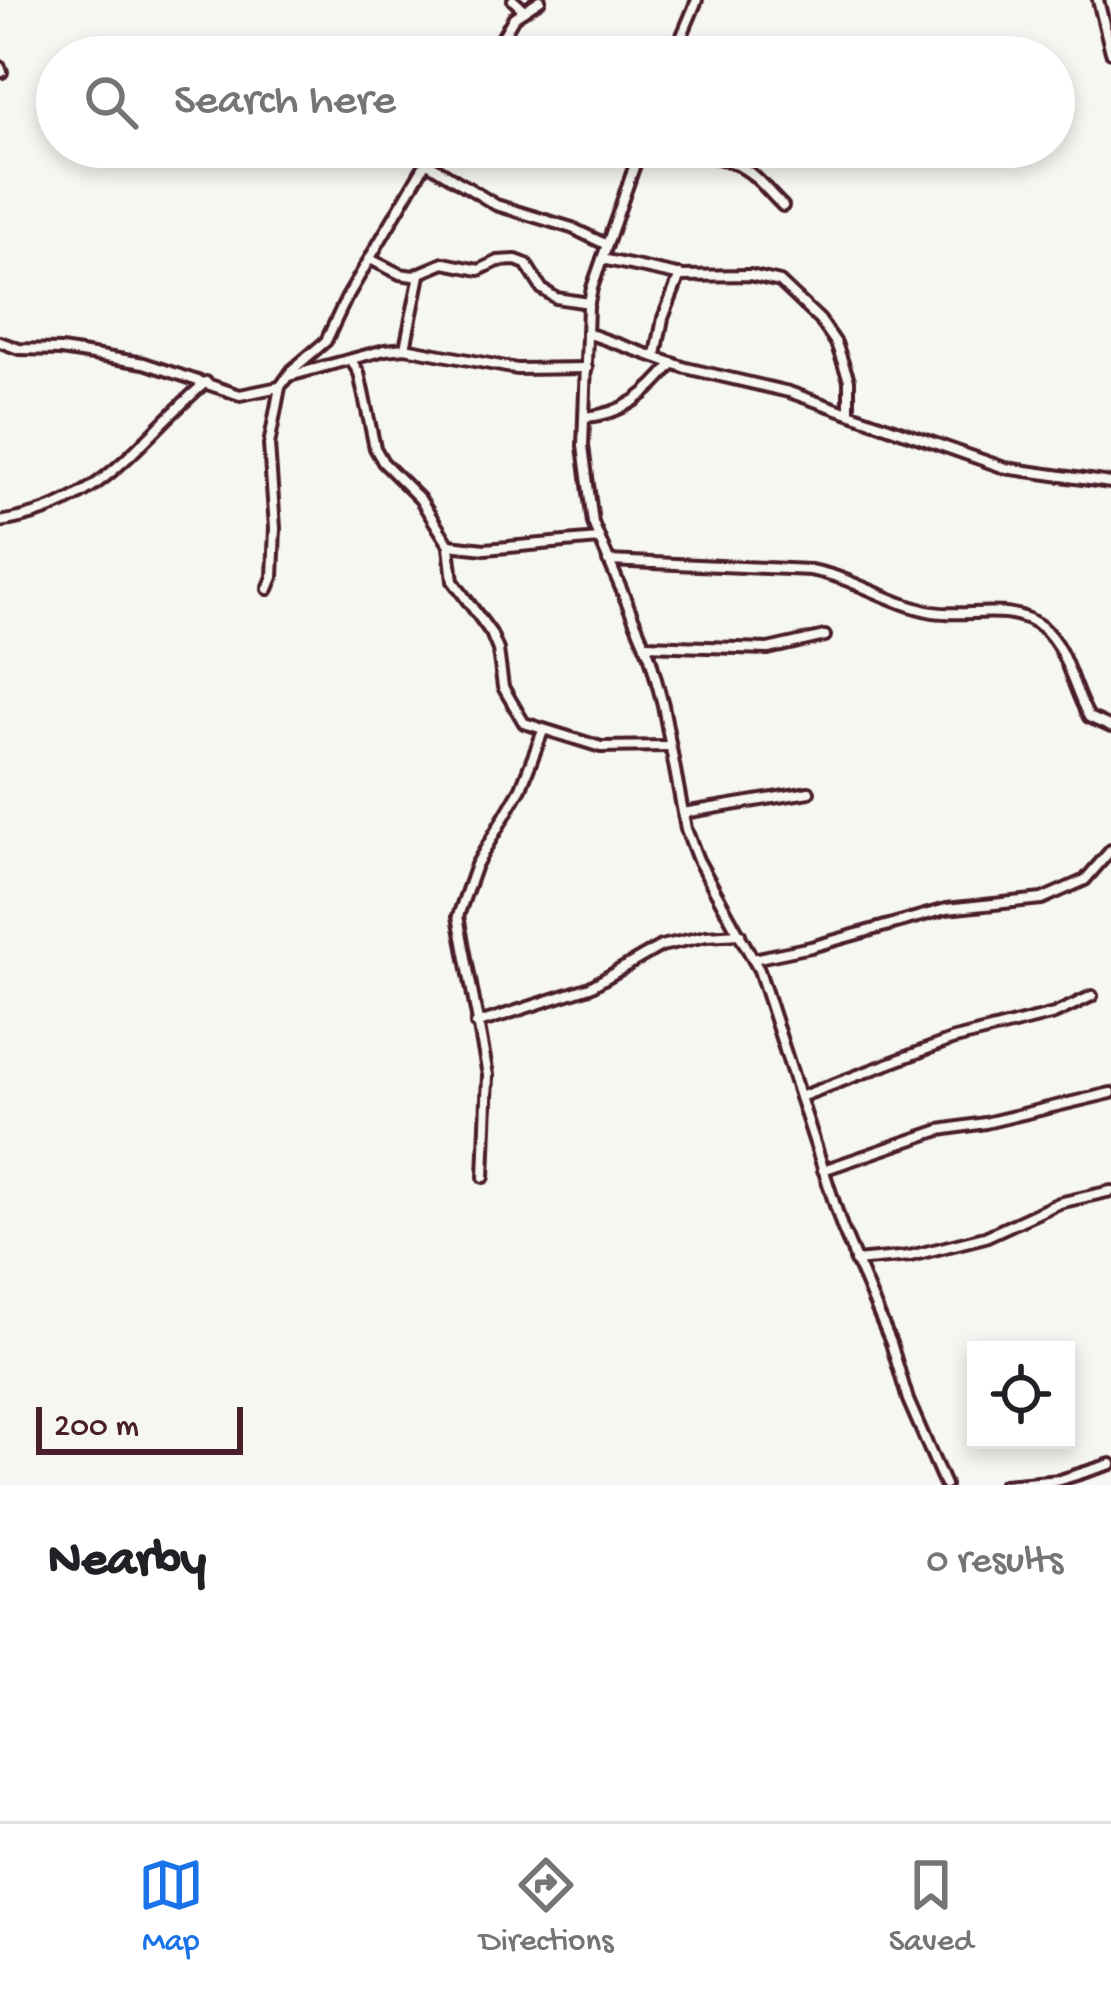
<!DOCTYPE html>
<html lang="en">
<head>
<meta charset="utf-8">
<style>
  :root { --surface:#fff; --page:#f6f6f6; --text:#202124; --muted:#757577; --line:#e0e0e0; --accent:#1a73e8 }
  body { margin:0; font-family:"Gochi Hand",sans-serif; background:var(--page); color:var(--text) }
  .controls { position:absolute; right:36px; bottom:36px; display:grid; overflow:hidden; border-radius:0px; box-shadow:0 6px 18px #0003 }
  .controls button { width:108px; height:108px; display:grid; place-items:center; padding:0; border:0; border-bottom:3px solid var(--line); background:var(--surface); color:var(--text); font:60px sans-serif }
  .scale { position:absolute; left:36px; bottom:30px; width:207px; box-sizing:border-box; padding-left:12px; border:6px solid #4a1f2b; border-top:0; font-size:33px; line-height:42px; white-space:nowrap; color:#4a1f2b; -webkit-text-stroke:9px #f6f6f2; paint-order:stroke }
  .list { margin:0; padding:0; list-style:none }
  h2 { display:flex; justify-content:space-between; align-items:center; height:156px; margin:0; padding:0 48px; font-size:51px }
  h2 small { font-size:39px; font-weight:400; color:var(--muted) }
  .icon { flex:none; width:66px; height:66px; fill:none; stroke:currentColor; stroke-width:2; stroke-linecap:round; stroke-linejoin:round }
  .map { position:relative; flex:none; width:1111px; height:1485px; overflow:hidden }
  .search { position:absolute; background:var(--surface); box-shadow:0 6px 18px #0003; left:36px; right:36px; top:36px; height:132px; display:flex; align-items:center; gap:30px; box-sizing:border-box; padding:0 42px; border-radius:66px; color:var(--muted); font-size:45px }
  .sheet { height:336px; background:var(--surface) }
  nav { display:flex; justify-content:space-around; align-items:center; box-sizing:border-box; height:168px; border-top:3px solid var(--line); background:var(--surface); font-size:33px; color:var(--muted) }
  nav a { display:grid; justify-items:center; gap:6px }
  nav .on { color:var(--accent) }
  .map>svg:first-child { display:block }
</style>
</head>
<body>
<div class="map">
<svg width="1111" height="1485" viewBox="0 0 1111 1485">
  <rect width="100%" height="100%" fill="#f6f6f2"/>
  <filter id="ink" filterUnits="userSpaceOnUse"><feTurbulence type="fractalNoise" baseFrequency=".00833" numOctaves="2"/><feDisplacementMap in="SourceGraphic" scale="24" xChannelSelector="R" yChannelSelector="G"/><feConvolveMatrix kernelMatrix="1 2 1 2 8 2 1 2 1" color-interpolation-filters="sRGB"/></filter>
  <g filter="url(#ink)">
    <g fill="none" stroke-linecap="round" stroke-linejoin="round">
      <defs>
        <g id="street">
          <polyline points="513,0 524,10"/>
          <polyline points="1098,0 1111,52"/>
          <polyline points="491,57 514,17 540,0"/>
          <polyline points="673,57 697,0"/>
          <polyline points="0,67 2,72"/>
          <polyline points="413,147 430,156"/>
          <polyline points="641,147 592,288 588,307 583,446 593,523 650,657 663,705 686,829 698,860 759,970 842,1227 891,1343 908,1400 945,1485"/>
          <path d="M637 160C676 156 715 147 749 172 761 181 771 195 783 206"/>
          <polyline points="426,162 496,205 572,228 607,245"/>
          <polyline points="370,259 400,274 413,276 444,263 479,270 498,261 516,260 526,264 542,289 556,298 589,303"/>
          <polyline points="602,259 682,276 750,275 780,282 820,320 836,343 849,380 849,412"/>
          <polyline points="587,333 686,368 789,392 1005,468 1111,483"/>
          <polyline points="0,342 19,349 61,350 144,363 240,395 279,387"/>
          <polyline points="405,348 420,275"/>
          <polyline points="656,355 663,318 680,275"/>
          <polyline points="351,360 359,373 375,448 383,462 420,499 449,545 485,549 599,539"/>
          <polyline points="289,376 385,350 405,348 517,369 587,368"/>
          <path d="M585 417C625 414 649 393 673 363"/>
          <path d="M0 522C104 505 133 445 206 382"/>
          <polyline points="449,547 453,581 491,633 498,650 503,687 524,723 601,747 669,746"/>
          <path d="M608 561 810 570C853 577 889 604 933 612 970 618 1010 602 1042 627 1068 649 1072 689 1089 717L1111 727"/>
          <polyline points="268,589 273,577 275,528 269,445 280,387 292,370 326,341 346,299 435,147"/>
          <polyline points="645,645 768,649 825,636"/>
          <polyline points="683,813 809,792"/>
          <polyline points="753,959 811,947 946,909 1042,899 1085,880 1111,850"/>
          <polyline points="476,1024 590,987 661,946 706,936 740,934"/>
          <polyline points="800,1097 951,1040 1054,1014 1092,996"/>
          <polyline points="823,1170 940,1130 985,1123 1111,1093"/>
          <polyline points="484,1177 488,1075 458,916 476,865 521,788 543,731"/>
          <polyline points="855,1261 910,1256 985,1237 1059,1203 1111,1191"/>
          <polyline points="1004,1485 1060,1480 1111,1464"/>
        </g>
      </defs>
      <!-- street casing -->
      <use href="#street" stroke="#4a1f2b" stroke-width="16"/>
      <!-- street -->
      <use href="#street" stroke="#f6f6f2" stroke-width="8"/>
    </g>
  </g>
</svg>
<div class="controls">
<button><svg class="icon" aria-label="locate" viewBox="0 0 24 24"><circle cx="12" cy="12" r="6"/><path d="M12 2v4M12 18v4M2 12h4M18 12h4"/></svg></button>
</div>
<div class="scale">200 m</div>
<div class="search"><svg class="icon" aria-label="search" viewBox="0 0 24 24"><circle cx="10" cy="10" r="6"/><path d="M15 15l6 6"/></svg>Search here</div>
</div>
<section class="sheet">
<h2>Nearby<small>0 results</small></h2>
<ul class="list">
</ul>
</section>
<nav>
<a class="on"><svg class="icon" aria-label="map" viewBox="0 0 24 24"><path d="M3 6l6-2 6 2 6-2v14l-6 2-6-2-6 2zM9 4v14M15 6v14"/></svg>Map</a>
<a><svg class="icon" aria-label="directions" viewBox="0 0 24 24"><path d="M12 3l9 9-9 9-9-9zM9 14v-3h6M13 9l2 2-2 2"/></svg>Directions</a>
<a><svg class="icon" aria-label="saved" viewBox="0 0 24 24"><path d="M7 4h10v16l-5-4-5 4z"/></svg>Saved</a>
</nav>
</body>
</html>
